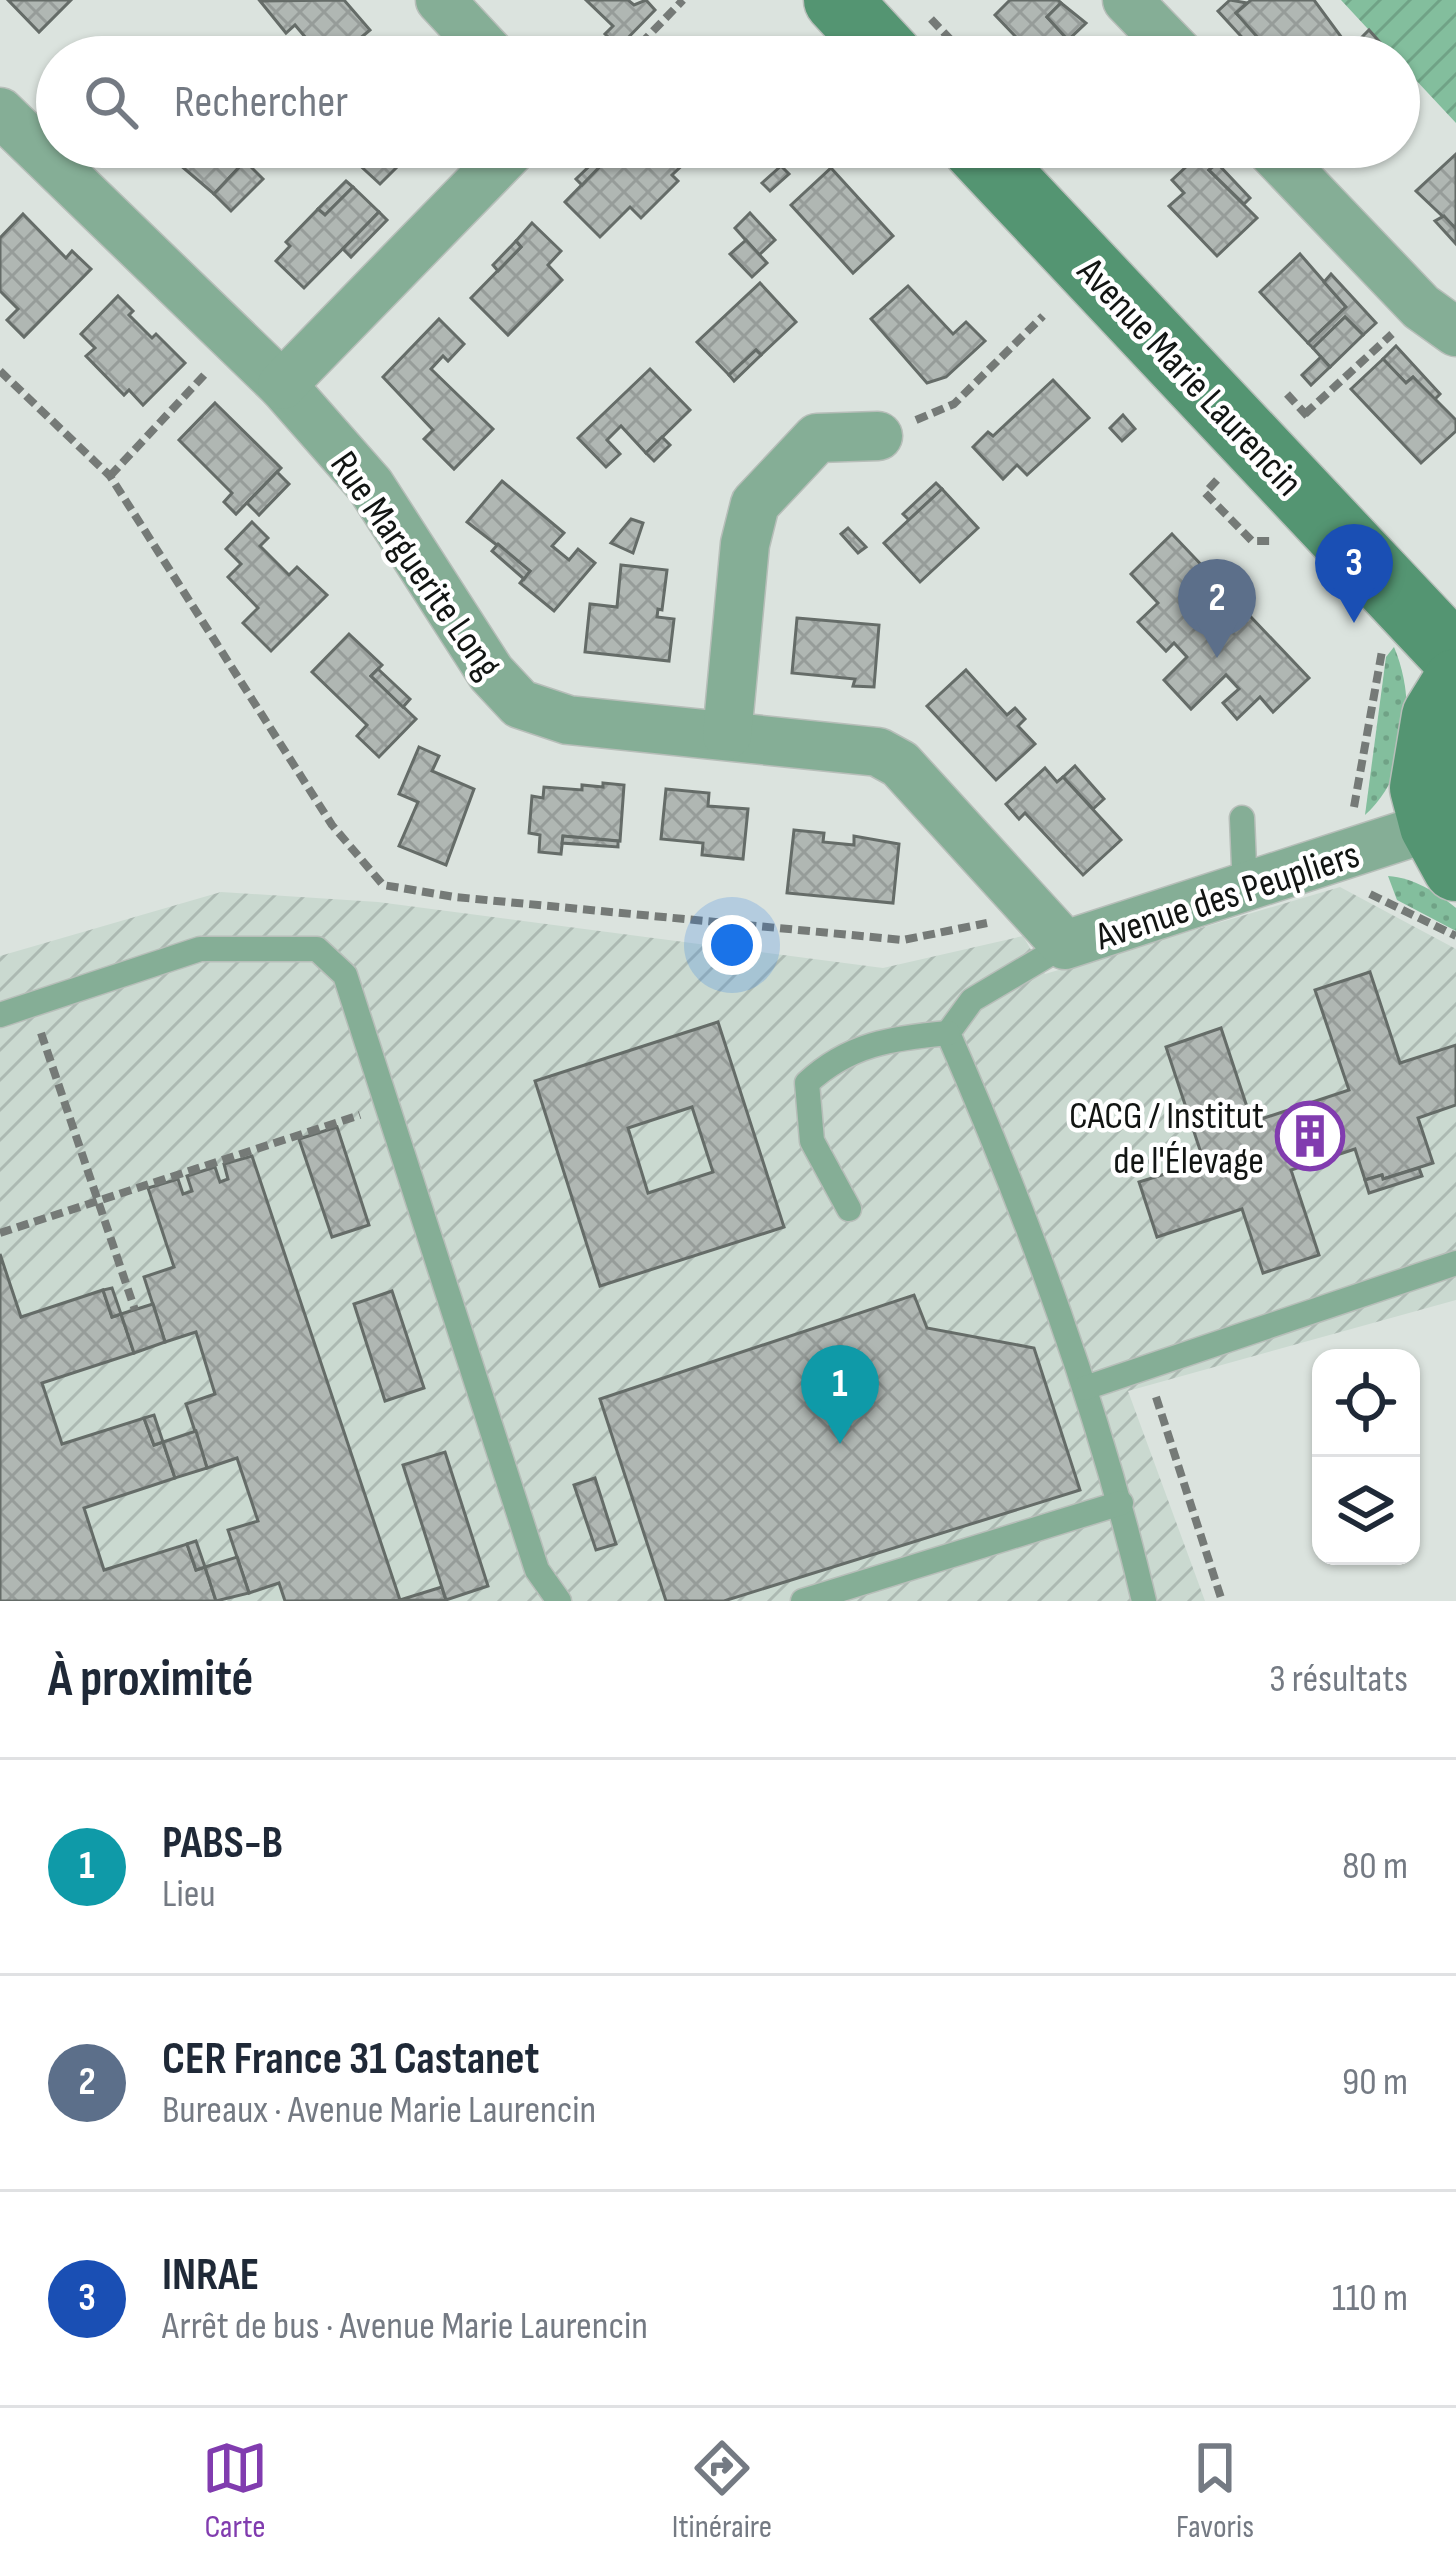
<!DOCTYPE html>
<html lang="fr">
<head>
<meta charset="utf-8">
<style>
  :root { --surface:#fff; --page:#f6f6f7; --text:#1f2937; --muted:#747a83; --line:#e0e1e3; --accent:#813caf }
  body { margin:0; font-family:"Sofia Sans Condensed",sans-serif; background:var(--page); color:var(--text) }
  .controls { position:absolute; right:36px; bottom:36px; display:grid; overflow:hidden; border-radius:24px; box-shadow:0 3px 9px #0004 }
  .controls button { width:108px; height:108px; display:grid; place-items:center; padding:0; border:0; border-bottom:3px solid var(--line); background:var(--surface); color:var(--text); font:60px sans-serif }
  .you { position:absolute; left:732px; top:945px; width:42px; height:42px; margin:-30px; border:9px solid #fff; border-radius:50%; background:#1a73e8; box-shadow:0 0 0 18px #1a73e833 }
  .badge { display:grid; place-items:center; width:78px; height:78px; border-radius:50%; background:var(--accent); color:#fff; font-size:39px; font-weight:700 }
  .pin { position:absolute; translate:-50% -99px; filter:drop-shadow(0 3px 6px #0008) }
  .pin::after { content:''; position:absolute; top:63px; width:42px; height:36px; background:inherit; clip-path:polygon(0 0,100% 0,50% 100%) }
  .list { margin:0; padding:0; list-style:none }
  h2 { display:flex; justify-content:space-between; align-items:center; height:156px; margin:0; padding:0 48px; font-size:51px }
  h2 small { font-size:39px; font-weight:400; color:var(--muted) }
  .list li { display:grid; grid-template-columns:78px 1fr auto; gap:36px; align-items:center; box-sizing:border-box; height:216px; padding:0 48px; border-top:3px solid var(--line) }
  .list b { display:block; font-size:45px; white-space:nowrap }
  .list p { margin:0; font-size:39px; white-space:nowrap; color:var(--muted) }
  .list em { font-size:39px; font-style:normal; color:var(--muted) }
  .icon { flex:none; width:66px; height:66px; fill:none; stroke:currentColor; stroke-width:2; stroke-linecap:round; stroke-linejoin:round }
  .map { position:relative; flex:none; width:1456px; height:1601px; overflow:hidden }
  .search { position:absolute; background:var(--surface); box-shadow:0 3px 9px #0004; left:36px; right:36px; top:36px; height:132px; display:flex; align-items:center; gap:30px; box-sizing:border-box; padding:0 42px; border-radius:66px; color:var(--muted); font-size:45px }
  .sheet { height:804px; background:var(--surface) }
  nav { display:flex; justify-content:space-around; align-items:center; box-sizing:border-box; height:168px; border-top:3px solid var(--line); background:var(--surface); font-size:33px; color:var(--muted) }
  nav a { display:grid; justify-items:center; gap:6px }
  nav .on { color:var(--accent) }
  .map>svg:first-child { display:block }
</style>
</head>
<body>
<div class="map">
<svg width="1456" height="1601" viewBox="0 0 1456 1601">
  <defs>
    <pattern id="industrial-furrows" width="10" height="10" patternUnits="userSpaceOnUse" patternTransform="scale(3)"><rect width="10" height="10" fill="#cad9d0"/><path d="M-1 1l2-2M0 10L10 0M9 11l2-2" fill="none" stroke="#acb9b2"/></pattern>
    <pattern id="grass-dots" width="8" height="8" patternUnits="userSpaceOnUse" patternTransform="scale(3)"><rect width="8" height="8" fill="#83be9d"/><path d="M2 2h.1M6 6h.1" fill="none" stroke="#70a286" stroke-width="1.8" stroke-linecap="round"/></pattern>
    <pattern id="garden-furrows" width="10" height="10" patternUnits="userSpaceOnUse" patternTransform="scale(3)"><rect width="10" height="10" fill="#83be9d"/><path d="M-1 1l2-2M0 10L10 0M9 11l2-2" fill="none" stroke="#70a286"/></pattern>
    <pattern id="building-cross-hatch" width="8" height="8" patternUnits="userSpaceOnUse" patternTransform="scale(3)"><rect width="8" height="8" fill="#b0b7b3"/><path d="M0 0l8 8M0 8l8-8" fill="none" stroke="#969c99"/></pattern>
  </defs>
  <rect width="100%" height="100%" fill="#dbe3de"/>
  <!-- industrial -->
  <polygon fill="url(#industrial-furrows)" points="1340,887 1456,949 1456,1300 1128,1391 1205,1601 0,1601 0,956 221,892 378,902 883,968 1023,936 1045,974"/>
  <!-- grass -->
  <g fill="url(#grass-dots)">
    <path d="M1394 647C1417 701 1410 774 1365 815L1386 657Z"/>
    <path d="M1388 876C1414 878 1436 892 1456 908V931L1397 900Z"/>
  </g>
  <!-- garden -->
  <polygon fill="url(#garden-furrows)" points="1341,0 1456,0 1456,123 1399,62 1399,57 1394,57"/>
  <!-- building -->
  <g fill="url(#building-cross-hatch)" stroke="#656c68" stroke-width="3" fill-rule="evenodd">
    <polygon points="8,0 71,0 39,32"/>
    <polygon points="344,0 370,30 338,57 322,57 295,25 286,33 260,1"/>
    <polygon points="586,0 628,0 634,5 646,0 655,10 619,47 605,34 613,26"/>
    <polygon points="1010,0 1058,0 1061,3 1047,17 1082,54 1035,57 995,15"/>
    <polygon points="1230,0 1247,3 1236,13 1259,36 1249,45 1218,11"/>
    <polygon points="1251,0 1314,0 1345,42 1330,57 1275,57 1236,13"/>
    <polygon points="1061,3 1086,23 1068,40 1047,17"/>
    <polygon points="1369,30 1393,57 1378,57 1361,38"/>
    <polygon points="1097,40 1113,57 1079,57 1082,54"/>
    <polygon points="171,147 230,147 245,161 214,194 166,153"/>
    <polygon points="367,147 406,147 394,160 399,165 380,184 354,160"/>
    <polygon points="609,147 642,147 650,155 658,147 679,147 690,158 672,175 678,181 641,218 630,207 600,237 565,202 609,157 604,152"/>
    <polygon points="1204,150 1217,163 1209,170 1257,218 1217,256 1169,206 1184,193 1172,180"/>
    <polygon points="604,152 609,157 582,185 576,179"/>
    <polygon points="1456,154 1456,229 1416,191"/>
    <polygon points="245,161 263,179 231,211 214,194"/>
    <polygon points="1217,163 1250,198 1244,204 1209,170"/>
    <polygon points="781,166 789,174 770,191 762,183"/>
    <polygon points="831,168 893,236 853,273 791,205"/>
    <polygon points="346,181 353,187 325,215 318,209"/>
    <polygon points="353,187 379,212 304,288 276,261 290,246 286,242 318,209 325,215"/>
    <polygon points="379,212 387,220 351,257 343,249"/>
    <polygon points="750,213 775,240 759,255 735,228"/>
    <polygon points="23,214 66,258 72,251 91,269 24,337 7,320 18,309 0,291 0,238"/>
    <polygon points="1444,216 1456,229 1456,244 1435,221"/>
    <polygon points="532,223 561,251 548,265 562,280 508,335 471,298 521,247 516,241"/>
    <polygon points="746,240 767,263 752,277 730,254"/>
    <polygon points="516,241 521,247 498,271 493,265"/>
    <polygon points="1300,254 1346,307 1308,343 1260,292"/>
    <polygon points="1331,274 1376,323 1363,335 1345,317 1313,348 1308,343 1346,307 1324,282"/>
    <polygon points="760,283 796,322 761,355 756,350 729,375 697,342"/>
    <polygon points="908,286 953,334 966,322 985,341 946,377 927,383 871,319"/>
    <polygon points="118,296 133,311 129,315 152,338 156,334 185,363 143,405 129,390 124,395 86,356 95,348 81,334"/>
    <polygon points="1345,317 1363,335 1330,367 1313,348"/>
    <polygon points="439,319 464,344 448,361 443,356 431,369 493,429 454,469 424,439 433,430 383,377"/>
    <polygon points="1396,346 1440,394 1434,400 1413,377 1406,383 1383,359"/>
    <polygon points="756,350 761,355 734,381 729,375"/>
    <polygon points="1321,357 1330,367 1311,385 1302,375"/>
    <polygon points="1383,359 1406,383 1413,377 1456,420 1456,431 1421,463 1351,389"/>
    <polygon points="650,369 690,410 646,453 621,426 607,440 620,454 606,467 578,438"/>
    <polygon points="1053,380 1089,418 1027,475 1017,465 1003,479 973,447 988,432 993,436"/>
    <polygon points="215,403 281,468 236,514 224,502 232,493 179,440"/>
    <polygon points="1123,415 1135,429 1122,441 1110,428"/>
    <polygon points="662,437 670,445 654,461 646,453"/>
    <polygon points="277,472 289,484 259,515 247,503"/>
    <polygon points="502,481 564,533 552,546 569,560 578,549 595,563 554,611 520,583 530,571 467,522"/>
    <polygon points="936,483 942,489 909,520 903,514"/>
    <polygon points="942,489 978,528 920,582 884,543"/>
    <polygon points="631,519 643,523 633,553 611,543"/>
    <polygon points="252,522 268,538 260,546 289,575 297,567 327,595 271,651 243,623 258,608 228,577 241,564 226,549"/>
    <polygon points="848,528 866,547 858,553 841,534"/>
    <polygon points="1172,534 1309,678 1273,712 1260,697 1237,719 1223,703 1239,689 1226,675 1191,709 1164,680 1187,657 1174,643 1166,651 1138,622 1158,603 1131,574"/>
    <polygon points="498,544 530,571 524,579 492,551"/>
    <polygon points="621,565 667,570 662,610 658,609 657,617 674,619 669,661 585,652 590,604 617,607"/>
    <polygon points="797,618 879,625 874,687 853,686 855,679 792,673"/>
    <polygon points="349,634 382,665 371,676 416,719 379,757 357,736 367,725 312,672"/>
    <polygon points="378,669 410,699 403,707 371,676"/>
    <polygon points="966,670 1007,715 1015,708 1025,719 1018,726 1035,744 996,780 927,706"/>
    <polygon points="419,747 439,756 432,771 474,789 446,865 399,846 418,802 399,794"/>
    <polygon points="1075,766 1104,799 1093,809 1063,777"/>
    <polygon points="1045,768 1057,782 1063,777 1121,840 1083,875 1025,813 1019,819 1006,804"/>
    <polygon points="603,783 624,785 620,841 563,836 561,854 539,852 540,835 529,833 532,796 543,798 544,787 582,790 582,785 603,787"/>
    <polygon points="666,789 709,793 708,806 748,809 743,859 702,855 703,843 661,839"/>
    <polygon points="794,830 824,833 823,842 854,845 854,836 899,844 893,903 787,893"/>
    <polygon points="563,836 618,841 618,847 562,843"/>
    <polygon points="1370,972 1400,1063 1456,1045 1456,1105 1418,1118 1433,1163 1383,1179 1382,1175 1365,1180 1355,1149 1291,1170 1319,1255 1263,1273 1242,1209 1157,1237 1139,1182 1204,1162 1166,1047 1221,1028 1252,1122 1349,1090 1315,990"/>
    <path d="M718 1022 784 1227 600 1286 535 1081ZM692 1107 713 1172 648 1193 628 1128Z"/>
    <polygon points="337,1127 369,1225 332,1237 299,1139"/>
    <polygon points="252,1156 400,1600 442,1587 446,1600 285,1601 279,1583 249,1593 228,1530 258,1521 237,1458 207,1468 186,1404 215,1394 196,1332 165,1342 144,1277 174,1267 148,1188 178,1179 183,1194 192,1191 187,1176 215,1167 220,1182 228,1179 224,1164"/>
    <polygon points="1419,1168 1422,1176 1369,1193 1365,1180 1382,1175 1383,1179"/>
    <polygon points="0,1254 21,1317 103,1290 112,1317 121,1314 134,1353 42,1383 62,1444 144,1418 154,1445 163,1442 175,1478 84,1508 104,1570 187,1544 196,1570 205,1567 216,1601 0,1601"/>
    <polygon points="112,1288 121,1314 112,1317 103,1290"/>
    <polygon points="392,1291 424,1388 385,1401 354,1304"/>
    <polygon points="914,1295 927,1328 1034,1348 1080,1490 724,1601 666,1601 600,1399"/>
    <polygon points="153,1304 165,1342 134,1353 121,1314"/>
    <polygon points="154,1415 163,1442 154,1445 144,1418"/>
    <polygon points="196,1431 207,1468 175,1478 163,1442"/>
    <polygon points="445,1452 488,1586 446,1600 403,1465"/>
    <polygon points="595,1478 616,1544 596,1550 574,1485"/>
    <polygon points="196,1541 205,1567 196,1570 187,1544"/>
    <polygon points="237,1557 249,1593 216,1601 205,1567"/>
  </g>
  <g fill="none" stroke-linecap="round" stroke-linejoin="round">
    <defs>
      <g id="lane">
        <polyline points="1242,818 1245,890"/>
        <path d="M1065 945 972 1000 948 1033C1028 1217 1098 1405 1144 1601"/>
        <polyline points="0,1015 200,949 317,949 345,975 537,1570 559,1601"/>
        <path d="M849 1209 812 1141 807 1083C849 1044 892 1038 948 1033"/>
        <polyline points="1085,1388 1456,1263"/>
        <polyline points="803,1601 1121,1503"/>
      </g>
      <g id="street">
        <polyline points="440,0 493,57"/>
        <polyline points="1127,0 1182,57"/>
        <polyline points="0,112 282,385 370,485 491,673 520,704 568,720 878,752 900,764 1065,945 1433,826"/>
        <polyline points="1268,147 1421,307 1456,332"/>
        <polyline points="282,385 514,147"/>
        <polyline points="727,735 745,544 755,504 817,438 878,436"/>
      </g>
      <g id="secondary">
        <polyline points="837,0 890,57"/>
        <polyline points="975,147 1456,658"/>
        <polyline points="1456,682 1435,716 1423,788 1433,826 1456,868"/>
      </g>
    </defs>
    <!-- lane casing -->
    <use href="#lane" stroke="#b7beb9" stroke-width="27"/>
    <!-- street casing -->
    <use href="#street" stroke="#b7beb9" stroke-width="51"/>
    <!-- secondary casing -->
    <use href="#secondary" stroke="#b7beb9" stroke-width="69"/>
    <!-- path -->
    <g stroke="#757a77" stroke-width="8" stroke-dasharray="12 6" stroke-linecap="butt">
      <polyline points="931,19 967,57"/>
      <polyline points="628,57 683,0"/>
      <polyline points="0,371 110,476 332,825 383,885 455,897 903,940 987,923"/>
      <polyline points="1287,394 1309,418"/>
      <polyline points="1305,414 1392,334"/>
      <polyline points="916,420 954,404 1043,316"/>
      <polyline points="110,476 208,371"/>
      <polyline points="1217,480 1205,493 1252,541 1272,541"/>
      <polyline points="1354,807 1382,651"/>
      <polyline points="1370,894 1456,936"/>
      <polyline points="41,1033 135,1310"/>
      <polyline points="0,1233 360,1115"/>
      <polyline points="1156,1397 1222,1601"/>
    </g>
    <!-- lane -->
    <use href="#lane" stroke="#85ae96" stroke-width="24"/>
    <!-- street -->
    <use href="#street" stroke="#85ae96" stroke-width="48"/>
    <!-- secondary -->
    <use href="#secondary" stroke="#549572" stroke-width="66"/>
  </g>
  <!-- icons -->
  <defs>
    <symbol id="building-ring" viewBox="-11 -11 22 22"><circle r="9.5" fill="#fff" stroke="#813caf" stroke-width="1.5"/><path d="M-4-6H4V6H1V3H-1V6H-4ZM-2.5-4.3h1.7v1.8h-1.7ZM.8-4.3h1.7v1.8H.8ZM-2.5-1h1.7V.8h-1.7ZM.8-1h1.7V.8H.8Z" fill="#813caf"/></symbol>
  </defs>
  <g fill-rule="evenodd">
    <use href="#building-ring" x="1272" y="1098" width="76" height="76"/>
  </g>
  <g text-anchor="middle" stroke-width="9" stroke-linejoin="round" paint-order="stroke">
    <!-- street labels -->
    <g font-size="39" fill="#121513" stroke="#fff">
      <text transform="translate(1191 376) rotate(47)" y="14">Avenue Marie Laurencin</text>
      <text transform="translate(417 564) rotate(55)" y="14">Rue Marguerite Long</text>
      <text transform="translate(1227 894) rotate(-18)" y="14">Avenue des Peupliers</text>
    </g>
    <!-- poi labels -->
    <g font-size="39" fill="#121513" stroke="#fff" text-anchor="end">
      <text x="1264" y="1128">CACG / Institut<tspan x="1264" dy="45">de l'Élevage</tspan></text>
    </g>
  </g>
</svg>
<div class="controls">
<button><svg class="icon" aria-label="locate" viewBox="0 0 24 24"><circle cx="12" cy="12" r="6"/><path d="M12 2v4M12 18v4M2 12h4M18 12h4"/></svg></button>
<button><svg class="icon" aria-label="layers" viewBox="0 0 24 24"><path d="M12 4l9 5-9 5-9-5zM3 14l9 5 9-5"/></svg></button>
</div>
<div class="you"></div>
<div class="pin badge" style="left:840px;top:1444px;background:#0f9aa8">1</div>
<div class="pin badge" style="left:1217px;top:658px;background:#5c6f8a">2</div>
<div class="pin badge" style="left:1354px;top:623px;background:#1a4fb4">3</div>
<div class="search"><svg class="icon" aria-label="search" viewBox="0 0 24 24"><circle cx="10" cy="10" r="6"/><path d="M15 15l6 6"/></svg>Rechercher</div>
</div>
<section class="sheet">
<h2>À proximité<small>3 résultats</small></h2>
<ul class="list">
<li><span class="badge" style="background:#0f9aa8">1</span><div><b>PABS-B</b><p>Lieu</p></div><em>80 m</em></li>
<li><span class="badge" style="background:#5c6f8a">2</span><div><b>CER France 31 Castanet</b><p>Bureaux · Avenue Marie Laurencin</p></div><em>90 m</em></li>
<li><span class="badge" style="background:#1a4fb4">3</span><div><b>INRAE</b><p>Arrêt de bus · Avenue Marie Laurencin</p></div><em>110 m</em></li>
</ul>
</section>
<nav>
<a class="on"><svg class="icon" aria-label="map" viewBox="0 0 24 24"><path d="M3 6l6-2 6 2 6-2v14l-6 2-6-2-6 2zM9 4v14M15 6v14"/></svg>Carte</a>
<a><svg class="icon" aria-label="directions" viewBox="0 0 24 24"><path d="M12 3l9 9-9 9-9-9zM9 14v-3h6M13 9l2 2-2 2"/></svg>Itinéraire</a>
<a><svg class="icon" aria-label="saved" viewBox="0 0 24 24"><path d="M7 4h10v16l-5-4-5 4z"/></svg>Favoris</a>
</nav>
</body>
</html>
